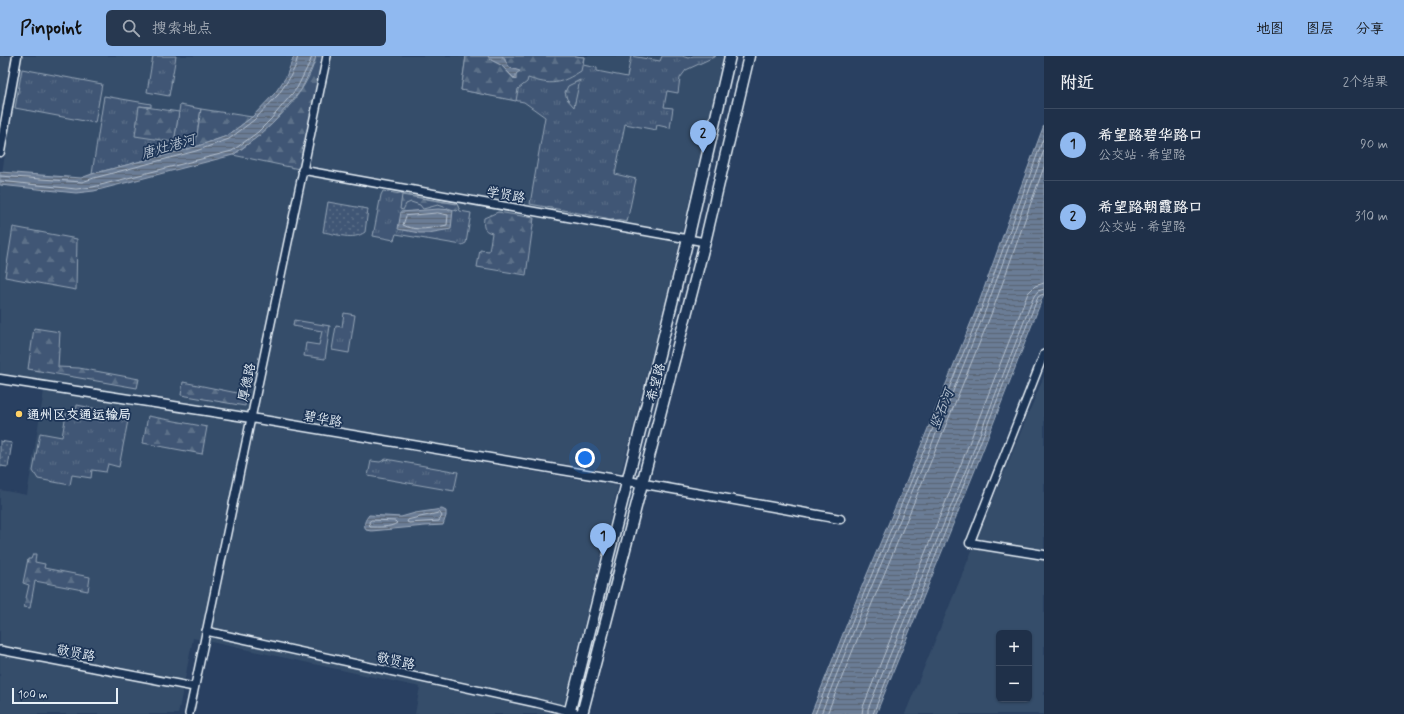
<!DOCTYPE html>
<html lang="zh">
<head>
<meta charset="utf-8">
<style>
  :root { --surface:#1f3049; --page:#273850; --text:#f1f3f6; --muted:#a1a9b4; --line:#3c4b61; --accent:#90b9f0 }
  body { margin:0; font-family:Mynerve,"LXGW WenKai TC",sans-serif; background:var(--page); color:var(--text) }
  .controls { position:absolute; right:12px; bottom:12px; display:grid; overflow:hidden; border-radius:6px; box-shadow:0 1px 3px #0004 }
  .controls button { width:36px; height:36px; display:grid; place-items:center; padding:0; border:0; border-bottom:1px solid var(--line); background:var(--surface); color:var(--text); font:20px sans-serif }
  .scale { position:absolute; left:12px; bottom:10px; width:106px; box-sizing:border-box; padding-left:4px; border:2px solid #e8f1f8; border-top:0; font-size:11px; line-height:14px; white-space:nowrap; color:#e8f1f8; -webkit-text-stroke:3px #1d3557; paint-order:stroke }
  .you { position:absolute; left:585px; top:402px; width:14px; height:14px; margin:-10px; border:3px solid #fff; border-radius:50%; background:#1a73e8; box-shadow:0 0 0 6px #1a73e833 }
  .badge { display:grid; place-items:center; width:26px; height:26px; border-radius:50%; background:var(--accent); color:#111; font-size:13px; font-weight:700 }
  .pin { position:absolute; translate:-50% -33px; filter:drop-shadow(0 1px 2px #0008) }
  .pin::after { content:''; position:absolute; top:21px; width:14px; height:12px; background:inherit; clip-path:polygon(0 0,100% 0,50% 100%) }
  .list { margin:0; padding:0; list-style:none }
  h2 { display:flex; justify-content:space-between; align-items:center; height:52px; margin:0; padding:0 16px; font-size:17px }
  h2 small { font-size:13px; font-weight:400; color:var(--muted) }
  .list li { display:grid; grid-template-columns:26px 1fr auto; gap:12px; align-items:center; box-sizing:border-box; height:72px; padding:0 16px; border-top:1px solid var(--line) }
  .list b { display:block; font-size:15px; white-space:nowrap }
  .list p { margin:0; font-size:13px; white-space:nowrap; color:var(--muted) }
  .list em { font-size:13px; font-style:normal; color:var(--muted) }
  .icon { flex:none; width:22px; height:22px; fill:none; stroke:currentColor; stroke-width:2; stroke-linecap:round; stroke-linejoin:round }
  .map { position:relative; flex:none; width:1044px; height:658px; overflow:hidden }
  header { display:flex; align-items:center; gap:24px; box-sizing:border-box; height:56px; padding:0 20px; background:var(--accent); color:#111 }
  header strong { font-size:19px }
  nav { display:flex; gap:22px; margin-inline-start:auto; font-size:14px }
  .search { width:280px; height:36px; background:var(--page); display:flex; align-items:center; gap:10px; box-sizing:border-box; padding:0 14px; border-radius:6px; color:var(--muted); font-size:15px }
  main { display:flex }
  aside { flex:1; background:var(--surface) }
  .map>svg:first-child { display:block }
</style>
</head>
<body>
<header>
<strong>Pinpoint</strong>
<div class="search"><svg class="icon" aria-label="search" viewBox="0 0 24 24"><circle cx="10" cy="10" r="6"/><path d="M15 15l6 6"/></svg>搜索地点</div>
<nav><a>地图</a><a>图层</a><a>分享</a></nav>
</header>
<main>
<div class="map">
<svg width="1044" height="658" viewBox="0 0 1044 658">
  <defs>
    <pattern id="grass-tufts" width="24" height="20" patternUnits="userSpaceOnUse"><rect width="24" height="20" fill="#415774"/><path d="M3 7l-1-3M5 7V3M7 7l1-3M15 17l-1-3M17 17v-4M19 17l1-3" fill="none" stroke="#5c7089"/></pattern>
    <pattern id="forest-firs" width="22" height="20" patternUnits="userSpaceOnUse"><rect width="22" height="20" fill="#415774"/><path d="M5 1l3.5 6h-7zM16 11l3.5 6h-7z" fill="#5c7089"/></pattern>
    <pattern id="garden-dots" width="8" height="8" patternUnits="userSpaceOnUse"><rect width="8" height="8" fill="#415774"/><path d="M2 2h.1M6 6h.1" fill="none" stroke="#5c7089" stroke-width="1.8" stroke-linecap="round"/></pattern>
    <pattern id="water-rules" width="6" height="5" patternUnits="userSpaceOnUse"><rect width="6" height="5" fill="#6b7c95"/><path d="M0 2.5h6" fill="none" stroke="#5a6573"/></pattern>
  </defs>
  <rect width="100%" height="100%" fill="#294061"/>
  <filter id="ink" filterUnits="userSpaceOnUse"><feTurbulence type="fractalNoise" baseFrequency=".025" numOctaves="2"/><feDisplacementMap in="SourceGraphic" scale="8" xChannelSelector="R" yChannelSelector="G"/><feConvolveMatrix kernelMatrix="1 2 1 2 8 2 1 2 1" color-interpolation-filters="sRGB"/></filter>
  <g filter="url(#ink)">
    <!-- built -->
    <g fill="#364d6b" fill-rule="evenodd">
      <polygon points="0,0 11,0 0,62"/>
      <polygon points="22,0 724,0 665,247 621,417 58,327 0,317 0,128"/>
      <path d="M1044 320V658H905L985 463ZM999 577H1029V643H999Z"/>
      <polygon points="44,335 242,366 618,430 562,658 415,658 420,631 193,582 178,658 0,658 0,434 27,439"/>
    </g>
    <!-- grass -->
    <g fill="url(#grass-tufts)" stroke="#94a4b6">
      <polygon points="153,0 176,0 169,40 147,36"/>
      <polygon points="466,0 575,0 584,1 583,9 597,12 597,15 627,21 631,0 660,5 662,0 682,0 688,2 693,0 716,0 686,14 680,22 678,37 667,35 664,51 673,52 670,72 657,69 656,74 625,68 615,118 636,123 627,166 530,148 545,61 524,46 461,34"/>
      <polygon points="22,13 102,28 95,67 15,52"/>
      <polygon points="104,40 151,48 151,51 140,50 174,86 180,49 201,53 195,91 92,118"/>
      <polygon points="383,135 457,148 460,155 471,157 466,187 462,189 396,178 394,184 373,180 381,139"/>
      <polygon points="344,257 355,259 349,297 332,294 336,270 342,271"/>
      <polygon points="294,264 330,270 325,303 304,300 306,287 319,289 322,275 293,270"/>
      <polygon points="77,349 129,359 119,411 108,408 106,416 92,414 91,422 72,419 70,429 38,423 33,415 40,377 62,381 66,358 76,359"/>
      <polygon points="386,403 458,416 454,435 368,420 371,405 380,406"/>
    </g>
    <!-- forest -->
    <g fill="url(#forest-firs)" stroke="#94a4b6">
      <path d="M316 0H324L299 113 233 99C266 76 307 41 316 0Z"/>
      <path d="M466 0H488L491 4 501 9 515 24 516 18 519 15C512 13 505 11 505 2L502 0H575L584 1 581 15C560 28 552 30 528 22L527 26 518 33 516 45 461 34Z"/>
      <polygon points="580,24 574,51 567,43 565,36 568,30"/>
      <polygon points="139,50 179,56 174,86 135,80"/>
      <polygon points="201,53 252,61 227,80 195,91"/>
      <polygon points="402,139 457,148 459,153 457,155 438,149 423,153 420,149 411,146 406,148 403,154 400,153"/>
      <path d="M498 156 534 162 526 219 477 211 480 194 489 195 492 177C483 175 483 170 484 162Z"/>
      <polygon points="13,171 77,183 76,234 5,221"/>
      <polygon points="34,272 60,276 58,311 79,312 139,323 137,332 28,313"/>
      <polygon points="183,326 247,339 245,350 181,339"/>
      <polygon points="148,360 207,371 202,398 143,387"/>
      <polygon points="33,498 36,498 35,506 45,508 44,512 90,521 88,535 35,525 30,552 24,551 29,529 23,527 28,503 31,503"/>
    </g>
    <!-- garden -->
    <g fill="url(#garden-dots)" stroke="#94a4b6">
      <path d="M328 146 368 153 365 176C353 185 337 178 323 176Z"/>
      <polygon points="0,385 12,387 8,411 0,410"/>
    </g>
    <!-- water -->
    <g fill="url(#water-rules)" stroke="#9dabbd">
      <polygon points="294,0 316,0 314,7 301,34 274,66 260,79 233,99 94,135 76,137 0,129 0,116 81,122 92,118 195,91 227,80 252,61 275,37 286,21"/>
      <polygon points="488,0 502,0 510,12 520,15 516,18 516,24 501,9 491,4"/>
      <polygon points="1044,69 1044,238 975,414 876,658 811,658 860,535 916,402 978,249 1014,149"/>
      <polygon points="438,153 453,154 451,173 428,177 419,177 398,173 401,156"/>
      <path d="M442 453 446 455V460L443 469 425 470 371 475 366 474C363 468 365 464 369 459L401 461 415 457Z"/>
    </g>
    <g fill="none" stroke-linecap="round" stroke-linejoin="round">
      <!-- shore -->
      <g stroke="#b6c2d0" stroke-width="1">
        <polyline points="0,120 82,126 94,122 196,95 229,83 254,64 278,39 289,23 295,11 298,0"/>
        <polyline points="0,125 76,133 93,131 232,95 258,76 271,63 297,32 310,6 312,0"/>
        <path d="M438 157 448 159 447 169C433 172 416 176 403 169L406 160Z"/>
        <polygon points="440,457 442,460 439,465 409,467 407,466 408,464"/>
        <path d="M372 464 395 465 397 467C390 472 378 471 370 471L369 466Z"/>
        <polyline points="815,658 864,537 920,404 982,251 1044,80"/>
        <polyline points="821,658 868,539 925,405 986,253 1044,94"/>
        <path d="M827 658C881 523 938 391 992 256 1010 208 1026 159 1044 111"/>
        <polyline points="862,658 863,651 961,408 1028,237 1035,230 1044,227"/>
        <polyline points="868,658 868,653 967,411 1034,240 1038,235 1044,233"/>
        <polyline points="873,658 1038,241 1041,239 1044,238"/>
      </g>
      <defs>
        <g id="minor">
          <polyline points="302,114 705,186"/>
          <polyline points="970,487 1044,298"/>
          <polyline points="206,575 536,647 581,658"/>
          <polyline points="0,594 194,631"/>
          <polyline points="189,658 327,0"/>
        </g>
        <g id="tertiary">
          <polyline points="0,96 17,0"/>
          <polyline points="0,323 251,362 628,425 840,463"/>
          <polyline points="970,487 1044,499"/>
        </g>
        <g id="secondary">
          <polyline points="569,658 688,183 730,0"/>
          <polyline points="582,658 705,186 749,0"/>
        </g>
      </defs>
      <!-- minor casing -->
      <use href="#minor" stroke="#e8f1f8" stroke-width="10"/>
      <!-- tertiary casing -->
      <use href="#tertiary" stroke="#e8f1f8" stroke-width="11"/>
      <!-- secondary casing -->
      <use href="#secondary" stroke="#e8f1f8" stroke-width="13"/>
      <!-- minor -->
      <use href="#minor" stroke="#1d3557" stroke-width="7"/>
      <!-- tertiary -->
      <use href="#tertiary" stroke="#1d3557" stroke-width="8"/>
      <!-- secondary -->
      <use href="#secondary" stroke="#1d3557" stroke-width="10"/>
    </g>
  </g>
  <!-- markers -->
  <circle fill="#ffd166" stroke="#1d3557" stroke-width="1.5" cx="19" cy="358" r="4"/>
  <g text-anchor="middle" stroke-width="3.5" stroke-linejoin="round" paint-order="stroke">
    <!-- street labels -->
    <g font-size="13" fill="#e8f1f8" stroke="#1d3557">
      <text transform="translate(506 138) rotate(10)" y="5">学贤路</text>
      <text transform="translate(246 326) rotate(-78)" y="5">厚德路</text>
      <text transform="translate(655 326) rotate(-75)" y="5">希望路</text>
      <text transform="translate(323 362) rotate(10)" y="5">碧华路</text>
      <text transform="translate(76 596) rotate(11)" y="5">敬贤路</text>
      <text transform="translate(396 604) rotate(12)" y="5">敬贤路</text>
    </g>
    <!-- poi labels -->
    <g font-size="13" font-weight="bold" fill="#e8f1f8" stroke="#1d3557" text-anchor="start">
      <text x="27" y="363">通州区交通运输局</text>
    </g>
    <!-- water labels -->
    <g font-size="14" font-style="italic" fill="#b6c2d0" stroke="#1d3557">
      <text transform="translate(168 90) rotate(-16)" y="5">唐灶港河</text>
      <text transform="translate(941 353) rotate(-68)" y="5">竖石河</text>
    </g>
  </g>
</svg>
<div class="controls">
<button>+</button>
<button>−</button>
</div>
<div class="scale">100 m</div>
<div class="you"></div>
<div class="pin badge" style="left:603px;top:500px">1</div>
<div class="pin badge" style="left:703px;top:97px">2</div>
</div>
<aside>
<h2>附近<small>2个结果</small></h2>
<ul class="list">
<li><span class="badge">1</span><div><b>希望路碧华路口</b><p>公交站 · 希望路</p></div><em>90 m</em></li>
<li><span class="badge">2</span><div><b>希望路朝霞路口</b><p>公交站 · 希望路</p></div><em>310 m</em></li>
</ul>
</aside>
</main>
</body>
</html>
